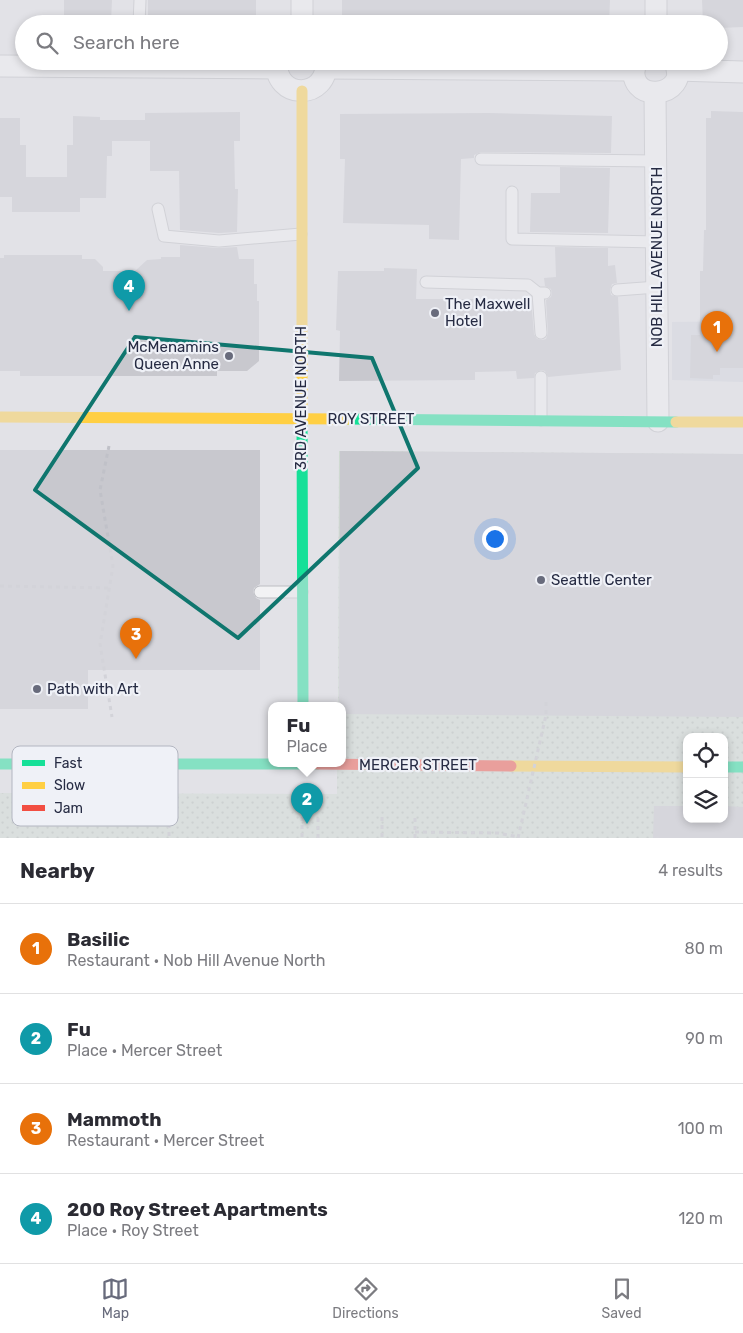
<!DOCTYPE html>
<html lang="en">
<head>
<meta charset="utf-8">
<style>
  :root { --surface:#fff; --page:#f2f2f3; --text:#2b2b33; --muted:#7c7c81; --line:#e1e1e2; --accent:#686b7c }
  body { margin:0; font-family:Rubik,sans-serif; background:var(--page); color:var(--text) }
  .controls { position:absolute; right:15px; bottom:15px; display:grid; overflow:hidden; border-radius:10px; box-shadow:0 2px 8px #0003 }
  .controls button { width:45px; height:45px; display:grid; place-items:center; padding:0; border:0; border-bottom:1px solid var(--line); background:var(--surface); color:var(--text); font:25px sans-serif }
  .you { position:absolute; left:494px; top:538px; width:18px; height:18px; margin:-12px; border:4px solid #fff; border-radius:50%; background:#1a73e8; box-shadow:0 0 0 8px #1a73e833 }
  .badge { display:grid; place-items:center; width:32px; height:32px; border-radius:50%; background:var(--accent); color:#fff; font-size:16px; font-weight:700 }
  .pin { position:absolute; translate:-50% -41px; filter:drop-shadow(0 1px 2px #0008) }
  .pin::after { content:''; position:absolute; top:26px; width:18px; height:15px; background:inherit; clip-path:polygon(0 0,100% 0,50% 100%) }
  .popup { position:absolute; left:268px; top:702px; width:78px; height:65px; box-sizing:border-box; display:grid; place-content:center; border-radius:10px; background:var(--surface); filter:drop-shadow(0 1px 4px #0005); font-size:16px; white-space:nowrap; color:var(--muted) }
  .popup b { font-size:19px; color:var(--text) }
  .popup::after { content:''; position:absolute; left:50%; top:100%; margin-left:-10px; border:10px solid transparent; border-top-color:var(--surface) }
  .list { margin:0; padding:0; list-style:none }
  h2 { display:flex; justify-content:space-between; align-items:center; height:65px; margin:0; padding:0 20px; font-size:21px }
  h2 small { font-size:16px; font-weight:400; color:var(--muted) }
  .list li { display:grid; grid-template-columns:32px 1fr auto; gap:15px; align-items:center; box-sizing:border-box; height:90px; padding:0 20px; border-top:1px solid var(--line) }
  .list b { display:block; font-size:19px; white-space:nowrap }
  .list p { margin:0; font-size:16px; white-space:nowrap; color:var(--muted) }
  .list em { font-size:16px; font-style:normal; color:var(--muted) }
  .icon { flex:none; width:28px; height:28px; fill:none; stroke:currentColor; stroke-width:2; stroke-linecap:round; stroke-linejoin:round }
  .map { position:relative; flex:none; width:743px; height:838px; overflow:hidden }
  .search { position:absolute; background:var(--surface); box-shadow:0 2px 8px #0003; left:15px; right:15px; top:15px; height:55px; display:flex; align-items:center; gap:12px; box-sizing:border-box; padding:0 18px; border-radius:28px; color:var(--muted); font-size:19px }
  .sheet { height:425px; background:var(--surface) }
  nav { display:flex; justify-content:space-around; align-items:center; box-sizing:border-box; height:70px; border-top:1px solid var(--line); background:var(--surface); font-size:14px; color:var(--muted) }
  nav a { display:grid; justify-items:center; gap:2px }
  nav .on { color:var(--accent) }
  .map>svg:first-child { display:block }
</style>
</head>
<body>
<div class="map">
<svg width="743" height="838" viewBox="0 0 743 838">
  <defs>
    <pattern id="park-dots" width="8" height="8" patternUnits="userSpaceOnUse" patternTransform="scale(1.25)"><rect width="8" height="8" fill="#d0dbd2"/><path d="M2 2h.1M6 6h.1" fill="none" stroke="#b2bcb6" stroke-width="1.8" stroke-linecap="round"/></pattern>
  </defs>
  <rect width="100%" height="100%" fill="#e2e2e7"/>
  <!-- built -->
  <polygon fill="#d2d5de" points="743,321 743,382 672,380 672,322"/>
  <!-- park -->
  <path fill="url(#park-dots)" fill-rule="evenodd" d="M339 451 743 454V838H0V793L337 794V763H342V705H338ZM687 737H724V819H687Z"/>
  <!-- building -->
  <g fill="#c8c8ce">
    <polygon points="64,0 112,0 111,22 64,21"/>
    <polygon points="148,0 256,0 256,21 217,21 217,24 148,24"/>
    <polygon points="342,0 610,0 609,24 449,24 449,22 342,24"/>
    <polygon points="702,0 743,0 743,27 719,28 719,24 703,24"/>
    <polygon points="711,111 743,112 743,368 720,368 720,375 713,375 713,379 690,378 691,335 700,335 700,271 703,271 704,230 706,230 706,118 711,118"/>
    <polygon points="240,112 240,141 234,141 235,189 238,189 237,232 219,233 180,230 179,171 150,171 150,141 112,141 112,156 107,156 106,198 80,198 80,212 12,212 12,197 0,197 0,118 20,118 20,145 26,145 26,177 67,177 67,145 73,145 73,116 100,117 100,120 145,120 145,113"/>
    <polygon points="488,113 612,116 611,153 481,152 474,155 474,158 461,159 459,240 429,239 429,225 343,223 345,159 340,159 340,114"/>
    <polygon points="560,167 610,168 608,233 530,232 531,193 560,193"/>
    <polygon points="180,245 218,248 237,247 239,259 254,259 254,284 257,284 257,301 259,301 259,361 247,371 217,371 217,376 20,376 20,371 0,371 0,258 4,258 4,255 82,255 82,259 95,259 103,267 103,271 135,271 147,260 161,259 161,257 180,257"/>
    <polygon points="555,247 608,248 608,266 615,265 617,283 612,284 610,290 611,295 618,297 621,370 548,377 545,371 541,370 535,373 534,378 517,379 516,371 475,372 475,380 339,381 340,331 336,330 338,271 384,271 384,268 417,269 416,299 531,299 534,334 537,339 542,340 546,339 548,333 546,300 551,297 552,293 551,289 545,286 544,278 556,277"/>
    <polygon points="0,450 260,450 260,584 254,588 253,592 256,598 260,600 260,670 88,670 88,709 0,709"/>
    <polygon points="340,451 743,454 743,717 342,714 342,705 339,705"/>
    <polygon points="654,806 687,806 687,819 724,819 724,806 743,807 743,838 653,838"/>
  </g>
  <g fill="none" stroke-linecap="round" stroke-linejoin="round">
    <defs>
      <g id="lane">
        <polyline points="139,24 140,0"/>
        <polyline points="481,159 656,161"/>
        <polyline points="512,192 512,239 657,242"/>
        <polyline points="158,209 164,236 219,241 301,234"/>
        <polyline points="426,282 528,285 538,293 545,293"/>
        <polyline points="617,290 657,287"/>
        <polyline points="538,293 541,333"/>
        <polyline points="541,420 541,377"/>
        <polyline points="260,592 302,592"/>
      </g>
      <g id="street">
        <polyline points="302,0 302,24"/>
        <polyline points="656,0 656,24"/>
        <path d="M277 61C273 100 329 101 326 61"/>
        <path d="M636 61C621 106 693 99 675 61"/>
        <polyline points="0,66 277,68"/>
        <polyline points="326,68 634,70"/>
        <polyline points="677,70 743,72"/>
        <polyline points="655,93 658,421"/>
      </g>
    </defs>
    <!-- lane casing -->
    <use href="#lane" stroke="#bdbec3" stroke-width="13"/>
    <!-- street casing -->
    <use href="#street" stroke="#bdbec3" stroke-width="23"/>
    <!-- path -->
    <g stroke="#c0c1c8" stroke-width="3" stroke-dasharray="4 4" stroke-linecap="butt">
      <polyline points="109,446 100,490 113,566 100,644 112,717"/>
      <polyline points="0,586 109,588"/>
      <polyline points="546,702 546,715"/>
      <polyline points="169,816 169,838"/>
      <polyline points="302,817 302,838"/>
      <polyline points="382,817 382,838"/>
      <polyline points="415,832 498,833 518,837"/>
      <polyline points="318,838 318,817"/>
      <polyline points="415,838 415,817"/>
    </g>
    <!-- lane -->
    <use href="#lane" stroke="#f2f2f4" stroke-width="11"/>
    <!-- street -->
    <use href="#street" stroke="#f2f2f4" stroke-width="21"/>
    <!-- fast -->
    <g stroke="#16e098" stroke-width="11">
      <polyline points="349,419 676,422"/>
      <polyline points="302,421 303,705"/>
      <polyline points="0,764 317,764"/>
      <polyline points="724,767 743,767"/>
    </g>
    <!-- slow -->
    <g stroke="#ffcf43" stroke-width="11">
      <polyline points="0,417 349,419"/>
      <polyline points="302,421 302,91"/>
      <polyline points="676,422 743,422"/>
      <polyline points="511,766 687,767"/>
    </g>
    <!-- jam -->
    <polyline stroke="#f24e42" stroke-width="11" points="317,764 511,766"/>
    <!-- path-bridge -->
    <polyline stroke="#c0c1c8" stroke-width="3" stroke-dasharray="4 4" stroke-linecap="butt" points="518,838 546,715"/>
  </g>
  <!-- marked area -->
  <path d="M0 0H743V838H0ZM135 337 372 358 418 468 238 638 35 490Z" fill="#e2e2e7" fill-opacity=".55" fill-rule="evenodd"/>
  <path fill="none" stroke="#0f766e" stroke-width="4" stroke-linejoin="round" d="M135 337 372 358 418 468 238 638 35 490Z"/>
  <!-- markers -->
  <g fill="#686b7c" stroke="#eff1f7" stroke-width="2">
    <circle cx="435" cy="313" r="5"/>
    <circle cx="229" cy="356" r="5"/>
    <circle cx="541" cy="580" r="5"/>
    <circle cx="37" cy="689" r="5"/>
  </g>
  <g text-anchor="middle" stroke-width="4.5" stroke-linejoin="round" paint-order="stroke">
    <!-- street labels -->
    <g font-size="15" fill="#262b43" stroke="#eff1f7">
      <text transform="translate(657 257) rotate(-90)" y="5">NOB HILL AVENUE NORTH</text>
      <text transform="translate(301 398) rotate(-90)" y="5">3RD AVENUE NORTH</text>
      <text x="371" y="424">ROY STREET</text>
      <text x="418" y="770">MERCER STREET</text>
    </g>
    <!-- poi labels -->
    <g font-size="15" fill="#262b43" stroke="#eff1f7" text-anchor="start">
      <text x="445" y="309">The Maxwell<tspan x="445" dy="17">Hotel</tspan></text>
      <text x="219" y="352" text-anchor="end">McMenamins<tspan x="219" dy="17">Queen Anne</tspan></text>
      <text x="551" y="585">Seattle Center</text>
      <text x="47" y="694">Path with Art</text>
    </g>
  </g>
  <!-- legend -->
  <rect x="12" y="746" width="166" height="80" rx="8" fill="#eff1f7" stroke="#b3b6c1" stroke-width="1"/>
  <rect x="22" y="760" width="23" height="6" fill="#16e098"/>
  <rect x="22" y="782" width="23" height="7" fill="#ffcf43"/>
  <rect x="22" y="805" width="23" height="6" fill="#f24e42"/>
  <g font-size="14" fill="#262b43">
    <text x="54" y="768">Fast</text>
    <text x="54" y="790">Slow</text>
    <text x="54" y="813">Jam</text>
  </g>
</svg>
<div class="controls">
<button><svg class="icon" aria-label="locate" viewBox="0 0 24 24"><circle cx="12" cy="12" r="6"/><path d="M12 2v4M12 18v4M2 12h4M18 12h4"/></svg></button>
<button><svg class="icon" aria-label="layers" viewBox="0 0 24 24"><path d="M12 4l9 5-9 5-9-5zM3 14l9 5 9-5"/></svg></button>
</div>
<div class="you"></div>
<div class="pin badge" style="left:717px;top:352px;background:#e8710a">1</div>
<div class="pin badge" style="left:307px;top:824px;background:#0f9aa8">2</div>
<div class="popup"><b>Fu</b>Place</div>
<div class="pin badge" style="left:136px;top:659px;background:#e8710a">3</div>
<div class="pin badge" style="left:129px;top:311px;background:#0f9aa8">4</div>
<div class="search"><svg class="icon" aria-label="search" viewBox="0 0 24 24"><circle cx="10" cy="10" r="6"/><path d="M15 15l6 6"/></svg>Search here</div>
</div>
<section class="sheet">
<h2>Nearby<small>4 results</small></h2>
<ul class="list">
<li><span class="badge" style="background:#e8710a">1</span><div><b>Basilic</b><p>Restaurant · Nob Hill Avenue North</p></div><em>80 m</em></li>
<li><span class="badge" style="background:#0f9aa8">2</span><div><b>Fu</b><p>Place · Mercer Street</p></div><em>90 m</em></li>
<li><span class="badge" style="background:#e8710a">3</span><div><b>Mammoth</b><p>Restaurant · Mercer Street</p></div><em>100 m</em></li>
<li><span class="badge" style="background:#0f9aa8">4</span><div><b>200 Roy Street Apartments</b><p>Place · Roy Street</p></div><em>120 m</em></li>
</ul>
</section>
<nav>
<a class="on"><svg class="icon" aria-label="map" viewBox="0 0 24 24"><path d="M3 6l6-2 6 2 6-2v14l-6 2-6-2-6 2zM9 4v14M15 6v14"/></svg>Map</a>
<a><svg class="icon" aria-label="directions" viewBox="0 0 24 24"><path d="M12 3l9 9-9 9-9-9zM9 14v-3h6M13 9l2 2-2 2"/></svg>Directions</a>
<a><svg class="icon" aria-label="saved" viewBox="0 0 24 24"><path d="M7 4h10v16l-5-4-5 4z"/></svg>Saved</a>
</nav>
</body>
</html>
